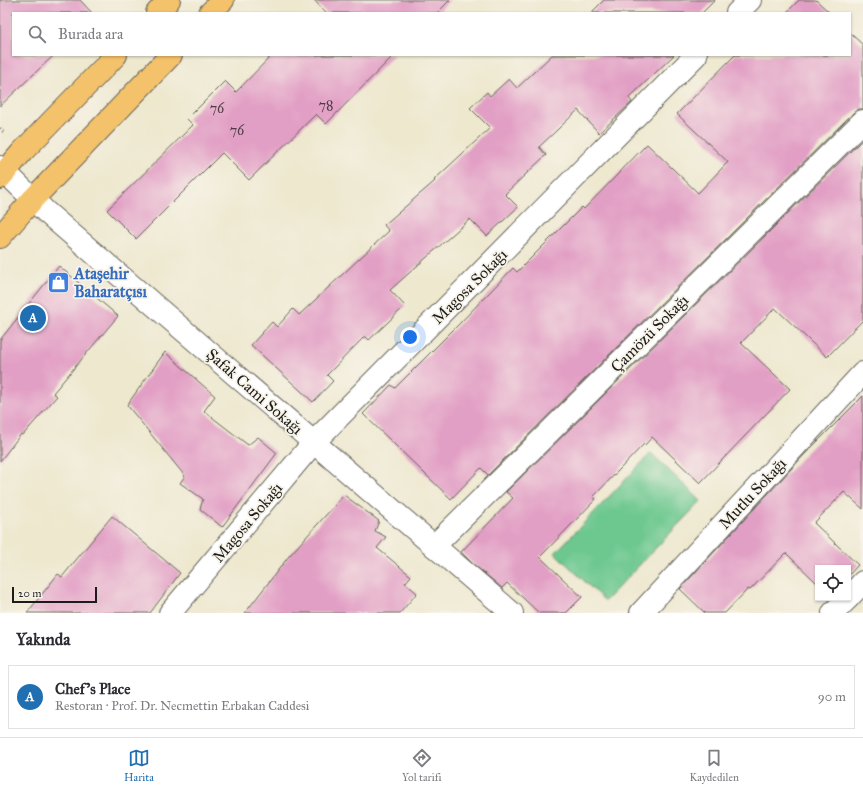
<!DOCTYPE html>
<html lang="tr">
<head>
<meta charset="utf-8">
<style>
  :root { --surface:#fff; --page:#f7f7f7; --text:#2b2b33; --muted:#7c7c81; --line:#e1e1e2; --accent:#1f6fb2 }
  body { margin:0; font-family:"IM FELL Great Primer",serif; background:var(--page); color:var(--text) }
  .controls { position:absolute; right:12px; bottom:12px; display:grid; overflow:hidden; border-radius:0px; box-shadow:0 1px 3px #0004 }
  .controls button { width:36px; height:36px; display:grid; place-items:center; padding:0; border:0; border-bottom:1px solid var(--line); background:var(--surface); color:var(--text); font:20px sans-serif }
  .scale { position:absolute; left:12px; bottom:10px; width:85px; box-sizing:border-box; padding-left:4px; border:2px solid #1c1c1c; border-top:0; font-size:11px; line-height:14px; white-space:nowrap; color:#1c1c1c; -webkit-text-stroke:3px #f7f3e8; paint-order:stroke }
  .you { position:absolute; left:410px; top:337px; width:14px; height:14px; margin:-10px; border:3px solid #fff; border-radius:50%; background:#1a73e8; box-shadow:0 0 0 6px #1a73e833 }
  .badge { display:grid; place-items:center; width:26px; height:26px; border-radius:50%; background:var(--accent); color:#fff; font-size:13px; font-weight:700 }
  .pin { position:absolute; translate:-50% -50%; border:2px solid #fff; box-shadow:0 1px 4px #0006 }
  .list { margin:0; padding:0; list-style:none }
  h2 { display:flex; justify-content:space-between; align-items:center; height:52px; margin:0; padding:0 16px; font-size:17px }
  h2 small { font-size:13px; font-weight:400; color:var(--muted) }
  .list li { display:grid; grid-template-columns:26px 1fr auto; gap:12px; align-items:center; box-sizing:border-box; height:64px; margin:0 8px 8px; padding:0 8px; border:1px solid var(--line); border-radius:0px }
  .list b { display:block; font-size:15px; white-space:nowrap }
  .list p { margin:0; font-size:13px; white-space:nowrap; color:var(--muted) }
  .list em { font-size:13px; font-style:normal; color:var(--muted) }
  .icon { flex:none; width:22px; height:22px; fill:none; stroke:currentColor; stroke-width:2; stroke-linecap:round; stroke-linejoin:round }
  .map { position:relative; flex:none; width:863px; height:613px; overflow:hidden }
  .search { position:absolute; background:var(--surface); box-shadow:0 1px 3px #0004; left:12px; right:12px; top:12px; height:44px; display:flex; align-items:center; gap:10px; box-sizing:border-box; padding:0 14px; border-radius:0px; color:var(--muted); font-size:15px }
  .sheet { height:124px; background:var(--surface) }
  nav { display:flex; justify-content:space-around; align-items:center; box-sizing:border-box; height:56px; border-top:1px solid var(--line); background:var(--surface); font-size:11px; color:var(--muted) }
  nav a { display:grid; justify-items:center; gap:2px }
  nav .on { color:var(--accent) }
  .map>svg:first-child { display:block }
</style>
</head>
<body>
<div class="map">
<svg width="863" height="613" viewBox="0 0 863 613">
  <rect width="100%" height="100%" fill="#f7f3e8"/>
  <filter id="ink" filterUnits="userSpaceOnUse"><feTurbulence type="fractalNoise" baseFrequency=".025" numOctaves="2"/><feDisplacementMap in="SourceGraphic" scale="8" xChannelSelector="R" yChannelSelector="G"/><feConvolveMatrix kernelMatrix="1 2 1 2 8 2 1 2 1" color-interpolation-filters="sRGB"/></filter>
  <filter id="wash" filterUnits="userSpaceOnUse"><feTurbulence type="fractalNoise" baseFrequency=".012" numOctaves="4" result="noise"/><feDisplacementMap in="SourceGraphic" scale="16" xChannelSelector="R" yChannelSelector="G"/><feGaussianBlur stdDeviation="0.9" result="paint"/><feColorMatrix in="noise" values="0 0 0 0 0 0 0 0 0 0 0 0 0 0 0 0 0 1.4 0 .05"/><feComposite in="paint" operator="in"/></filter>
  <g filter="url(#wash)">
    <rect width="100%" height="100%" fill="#eee8cf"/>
    <!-- green -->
    <polygon fill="#6dc88f" stroke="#447256" points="651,453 701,501 605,601 555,553"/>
    <g id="blocks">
      <!-- building -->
      <g fill="#e29fc5">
        <polygon points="0,0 80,0 92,13 13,13 13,55 54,55 0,106"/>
        <polygon points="314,0 450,0 437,13 326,13"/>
        <polygon points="604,0 715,0 702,13 591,13"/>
        <polygon points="799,0 816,0 830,13 786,13"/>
        <polygon points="850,33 863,45 863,109 859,109 854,112 488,475 481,468 451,499 363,414 391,385 395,388 460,323 513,268 517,272 582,207 584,209 647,144 698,193 728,162 677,114 735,55 850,55"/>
        <polygon points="272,55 394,55 326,124 316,114 249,180 222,153 136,239 107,210 193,125 187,119 225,81 236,92"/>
        <polygon points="552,55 674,55 629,98 632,102 599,133 578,110 539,147 546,155 505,194 518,207 487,236 470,219 390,290 405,306 369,340 365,336 327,375 333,381 313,402 251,345 272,322 277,327 293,309 299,315 389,231 384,225 435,181 434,180 490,128 470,108 487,92 490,96 509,79 517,88"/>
        <polygon points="863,139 863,320 827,357 775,308 741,343 790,389 700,483 652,437 645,445 644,444 593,497 596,499 540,557 582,597 566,613 539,613 507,583 502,588 472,563 461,552 513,498 506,492"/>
        <polygon points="59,266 118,316 53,393 57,396 23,435 21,434 0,461 0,340"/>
        <polygon points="165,352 215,396 204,411 248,445 258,437 277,453 222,527 200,509 203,499 180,483 185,476 127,405"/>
        <polygon points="863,396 863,509 844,492 814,523 858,565 848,576 848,568 818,568 818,584 786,553 750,590 748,589 725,613 705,613 680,589 805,454"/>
        <polygon points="344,495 379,521 375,531 386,537 377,548 411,576 405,583 417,593 400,613 245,613 289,556"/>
        <polygon points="112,516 180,573 150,613 27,613 58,574 62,577"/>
      </g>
    </g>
  </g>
  <g filter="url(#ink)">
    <use href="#blocks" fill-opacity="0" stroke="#66635b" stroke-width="1"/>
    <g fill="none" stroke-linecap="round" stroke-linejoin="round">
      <defs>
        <g id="minor">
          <polyline points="737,13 750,0"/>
          <polyline points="0,167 46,212 512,613"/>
          <polyline points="434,546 863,121"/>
          <polyline points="848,598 863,582"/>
          <polyline points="170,613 314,442 696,55"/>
          <polyline points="641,613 863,373"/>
          <polyline points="833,613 848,598"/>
        </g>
        <g id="major">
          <polyline points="157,13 169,0"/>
          <polyline points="210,13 223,0"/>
          <polyline points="0,178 22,152 116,55"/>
          <polyline points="0,237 33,199 171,55"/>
        </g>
      </defs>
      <!-- minor casing -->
      <use href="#minor" stroke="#66635b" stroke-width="24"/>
      <!-- major casing -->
      <use href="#major" stroke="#66635b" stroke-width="24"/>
      <!-- path -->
      <polyline stroke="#66635b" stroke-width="2.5" stroke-dasharray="1 3" stroke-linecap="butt" points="0,128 5,134"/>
      <!-- minor -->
      <use href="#minor" stroke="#fff" stroke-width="22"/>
      <!-- major -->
      <use href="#major" stroke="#f4c26a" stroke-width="22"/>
    </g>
  </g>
  <!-- icons -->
  <defs>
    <symbol id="shop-square" viewBox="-11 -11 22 22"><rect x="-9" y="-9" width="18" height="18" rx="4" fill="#3f7fe0" stroke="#f7f3e8"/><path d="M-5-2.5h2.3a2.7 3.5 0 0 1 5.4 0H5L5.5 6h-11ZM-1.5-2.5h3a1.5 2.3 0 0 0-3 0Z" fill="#fff"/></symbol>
  </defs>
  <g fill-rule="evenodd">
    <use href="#shop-square" x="46" y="270" width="25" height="25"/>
  </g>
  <g text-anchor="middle" stroke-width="3.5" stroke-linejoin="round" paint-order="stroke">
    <!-- number labels -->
    <g font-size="14" fill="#4e3d46">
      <text x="326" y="110">78</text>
      <text x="217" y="113">76</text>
      <text x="237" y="135">76</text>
    </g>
    <!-- shop labels -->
    <g font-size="16" font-weight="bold" fill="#366cbe" stroke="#f7f3e8" text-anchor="start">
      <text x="74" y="279">Ataşehir<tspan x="74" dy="18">Baharatçısı</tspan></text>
    </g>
    <!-- street labels -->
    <g font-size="16" fill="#1c1c1c" stroke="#f7f3e8">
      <text transform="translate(469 286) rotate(-45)" y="6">Magosa Sokağı</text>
      <text transform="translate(649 333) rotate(-45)" y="6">Çamözü Sokağı</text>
      <text transform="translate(255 391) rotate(41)" y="6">Şafak Cami Sokağı</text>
      <text transform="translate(752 493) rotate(-47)" y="6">Mutlu Sokağı</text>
      <text transform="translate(247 522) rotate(-50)" y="6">Magosa Sokağı</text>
    </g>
  </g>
</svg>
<div class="controls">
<button><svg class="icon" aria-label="locate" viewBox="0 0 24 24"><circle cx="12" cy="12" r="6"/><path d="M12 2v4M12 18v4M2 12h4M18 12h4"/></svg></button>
</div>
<div class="scale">20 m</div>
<div class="you"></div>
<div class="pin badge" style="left:33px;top:318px">A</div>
<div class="search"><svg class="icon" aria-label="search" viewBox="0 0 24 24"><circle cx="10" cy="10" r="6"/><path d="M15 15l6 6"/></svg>Burada ara</div>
</div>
<section class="sheet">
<h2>Yakında<small></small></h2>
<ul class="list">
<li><span class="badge">A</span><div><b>Chef's Place</b><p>Restoran · Prof. Dr. Necmettin Erbakan Caddesi</p></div><em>90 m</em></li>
</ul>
</section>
<nav>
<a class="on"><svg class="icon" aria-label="map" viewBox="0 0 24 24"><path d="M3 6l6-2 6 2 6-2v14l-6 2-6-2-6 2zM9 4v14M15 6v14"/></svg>Harita</a>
<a><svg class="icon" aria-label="directions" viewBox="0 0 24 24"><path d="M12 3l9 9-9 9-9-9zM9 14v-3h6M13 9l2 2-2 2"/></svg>Yol tarifi</a>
<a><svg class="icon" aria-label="saved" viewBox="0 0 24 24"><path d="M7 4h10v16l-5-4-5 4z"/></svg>Kaydedilen</a>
</nav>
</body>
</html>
